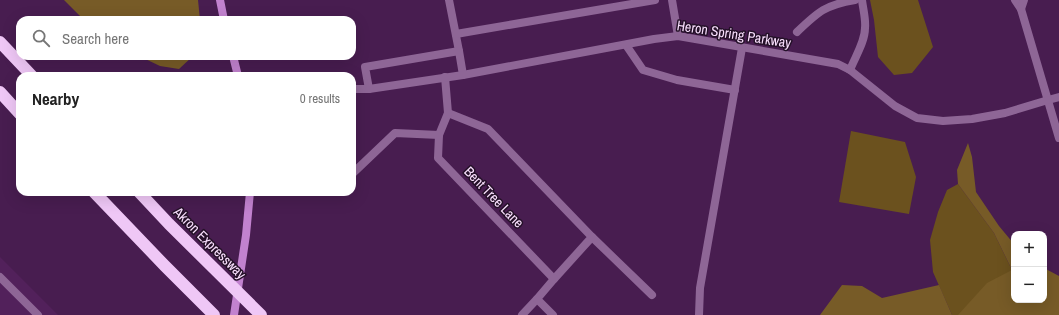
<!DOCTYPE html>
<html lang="en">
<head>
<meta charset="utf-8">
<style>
  :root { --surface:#fff; --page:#f2f2f2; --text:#222; --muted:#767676; --line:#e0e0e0 }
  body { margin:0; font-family:"Archivo Narrow",sans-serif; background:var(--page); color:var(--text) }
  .controls { position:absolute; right:12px; bottom:12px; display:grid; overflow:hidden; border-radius:8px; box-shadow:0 4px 16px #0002 }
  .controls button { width:36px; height:36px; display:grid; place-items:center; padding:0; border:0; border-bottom:1px solid var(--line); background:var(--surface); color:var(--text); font:20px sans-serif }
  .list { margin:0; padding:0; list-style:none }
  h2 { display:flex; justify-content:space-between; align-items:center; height:52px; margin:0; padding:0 16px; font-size:17px }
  h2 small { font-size:13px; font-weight:400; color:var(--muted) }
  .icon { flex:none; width:22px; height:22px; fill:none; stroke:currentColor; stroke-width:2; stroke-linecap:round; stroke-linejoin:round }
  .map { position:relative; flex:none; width:1059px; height:315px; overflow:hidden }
  .search { position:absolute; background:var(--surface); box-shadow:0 4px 16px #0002; left:16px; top:16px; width:340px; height:44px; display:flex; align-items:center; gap:10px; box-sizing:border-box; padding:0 14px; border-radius:12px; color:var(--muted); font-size:15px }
  .panel { position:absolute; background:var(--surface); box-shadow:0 4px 16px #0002; left:16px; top:72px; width:340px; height:124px; border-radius:12px }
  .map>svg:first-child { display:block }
</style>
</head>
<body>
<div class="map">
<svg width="1059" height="315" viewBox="0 0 1059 315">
  <rect width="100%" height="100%" fill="#481d50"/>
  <!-- built -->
  <polygon fill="#52215b" points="0,257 58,315 0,315"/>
  <!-- green -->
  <g fill="#6b511e">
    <polygon points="870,0 918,0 933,47 912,73 894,75 878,57 874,20"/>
    <polygon points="851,131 905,142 916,177 909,214 839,202"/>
    <polygon points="958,184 994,233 1012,270 1014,300 1044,300 1059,315 952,315 933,272 930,240 938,212 947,190"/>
  </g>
  <!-- forest -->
  <g fill="#775b27">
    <polygon points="64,0 198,0 200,20 84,20"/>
    <polygon points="139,56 193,56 179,69 160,66"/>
    <polygon points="968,143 972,157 976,192 999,226 1014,244 1014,300 1044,300 1044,268 1059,276 1059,315 958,315 987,283 1012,270 994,233 958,184 957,170"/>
    <polygon points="842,285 862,286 882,298 939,285 952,315 820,315"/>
  </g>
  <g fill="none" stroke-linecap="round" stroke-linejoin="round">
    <!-- lane -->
    <g stroke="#8e6696" stroke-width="8">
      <polyline points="449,0 459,51"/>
      <polyline points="672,0 678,36"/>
      <path d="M797 32C818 12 825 5 855 0"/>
      <polyline points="456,34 655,0"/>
      <polyline points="626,45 643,70 677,80 735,90"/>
      <path d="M850 70C855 57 865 42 865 28 866 19 863 9 862 0"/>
      <polyline points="369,89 365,67 459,51 463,75"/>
      <polyline points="1048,100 1059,97"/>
      <polyline points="448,113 488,129 592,237 554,279"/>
      <polyline points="352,174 395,133 439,135"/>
      <polyline points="592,237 652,295"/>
      <polyline points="0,277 38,315"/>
      <polyline points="522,315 537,299"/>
    </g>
    <!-- street -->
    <g stroke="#8e6696" stroke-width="8">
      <polyline points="1015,0 1021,9"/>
      <polyline points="1024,0 1021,9 1059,138"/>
      <polyline points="445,77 448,113 439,135 438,158 554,279 537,299 553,315"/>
      <polyline points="352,89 369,89 463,75 654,39 678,36 838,64 850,70 895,106 917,118 943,121 972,119 1005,113 1048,100"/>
      <polyline points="699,315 700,288 742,48"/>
    </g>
    <!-- secondary -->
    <g stroke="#c282cf" stroke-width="8">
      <polyline points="220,0 224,20"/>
      <polyline points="233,56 238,76"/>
      <polyline points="234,315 246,235 250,192"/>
    </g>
    <!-- highway -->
    <g stroke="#efc7f6" stroke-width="12">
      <polyline points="0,42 32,76"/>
      <polyline points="0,92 20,114"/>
      <polyline points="94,192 165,266 214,315"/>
      <polyline points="139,192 169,224 261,315"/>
    </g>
  </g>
  <g text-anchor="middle" stroke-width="3" stroke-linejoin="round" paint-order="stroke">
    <!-- street labels -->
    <g font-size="14" fill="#fae0fe" stroke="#241128">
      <text transform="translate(734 34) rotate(9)" y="5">Heron Spring Parkway</text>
      <text transform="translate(494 197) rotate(46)" y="5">Bent Tree Lane</text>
      <text transform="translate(210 243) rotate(45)" y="5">Akron Expressway</text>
    </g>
  </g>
</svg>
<div class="controls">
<button>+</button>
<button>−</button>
</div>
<div class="search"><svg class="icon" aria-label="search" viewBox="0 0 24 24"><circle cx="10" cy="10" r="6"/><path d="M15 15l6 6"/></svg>Search here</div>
<section class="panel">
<h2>Nearby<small>0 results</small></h2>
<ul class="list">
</ul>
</section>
</div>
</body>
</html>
